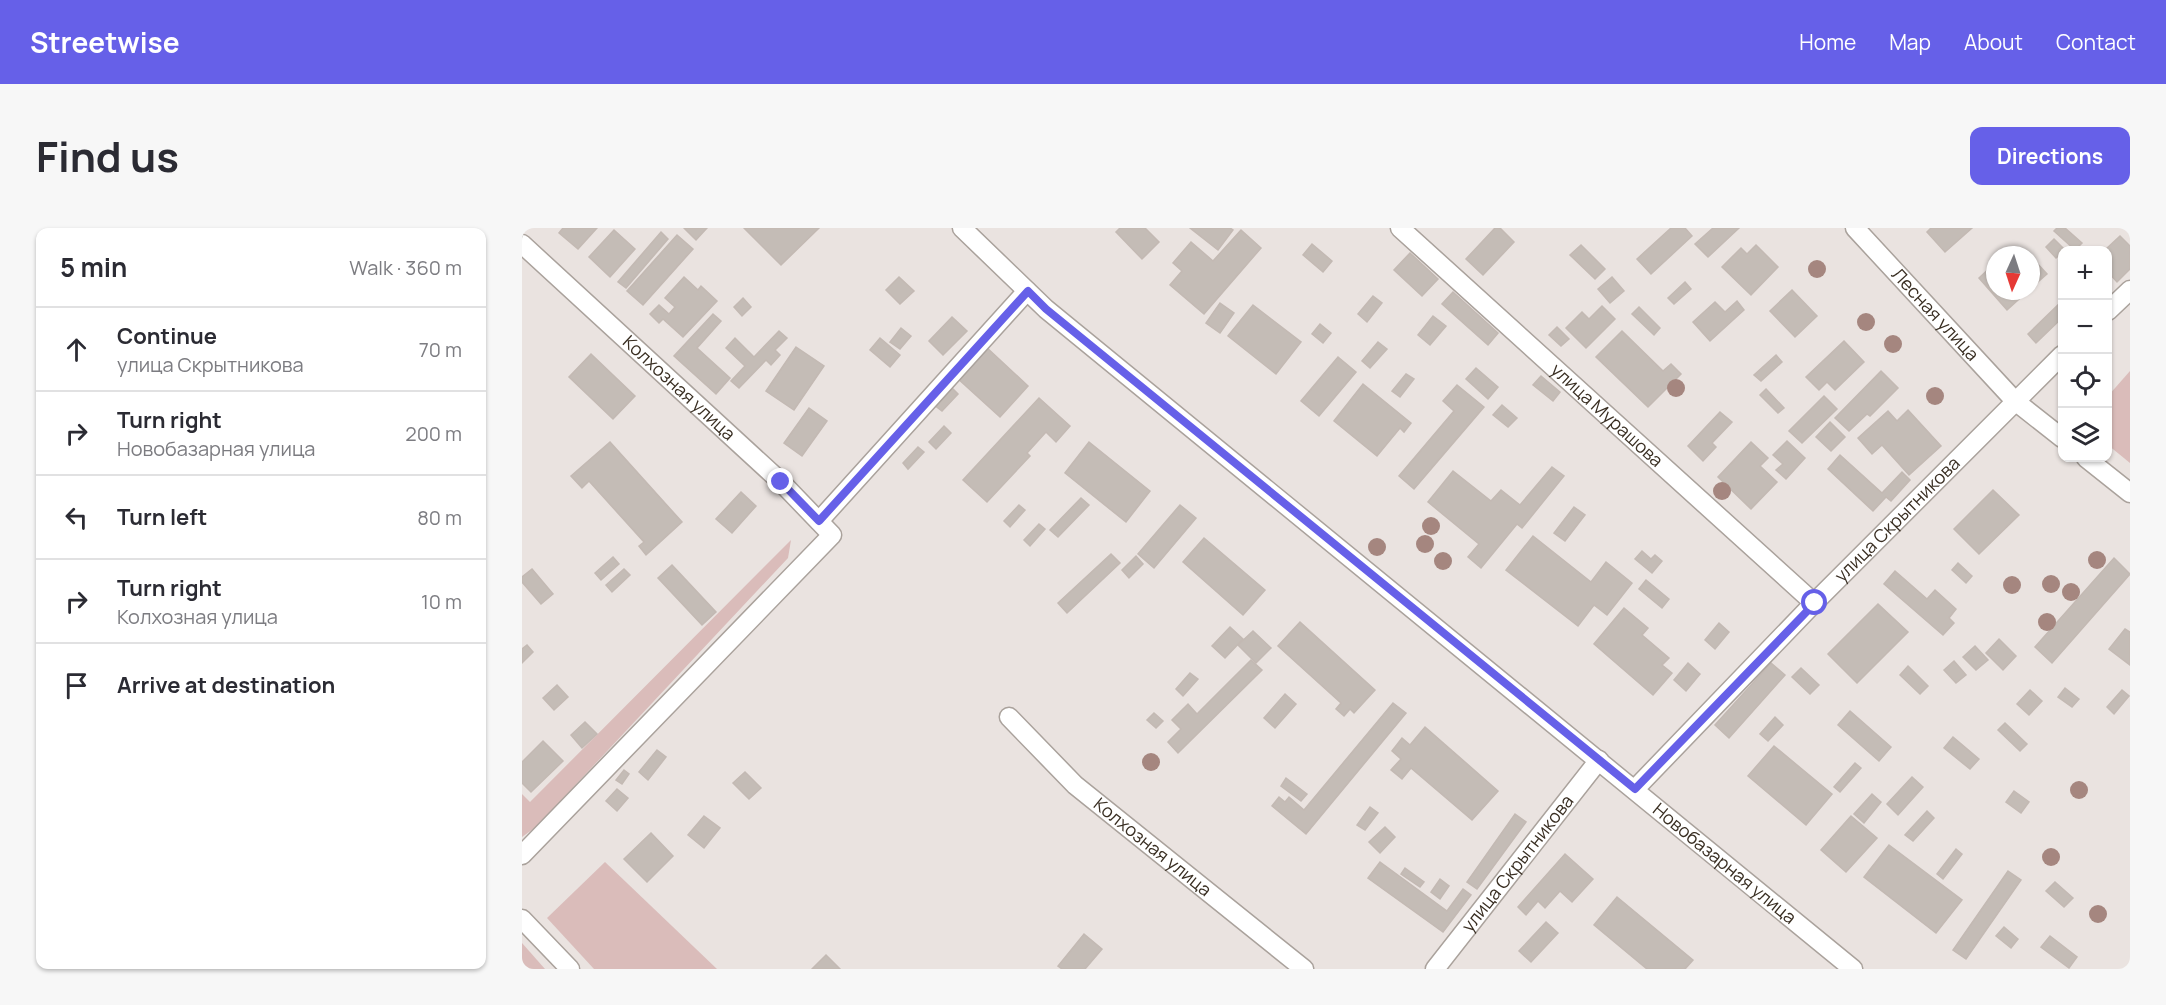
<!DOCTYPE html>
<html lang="en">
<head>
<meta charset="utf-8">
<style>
  :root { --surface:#fff; --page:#f7f7f7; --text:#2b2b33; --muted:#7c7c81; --line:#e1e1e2; --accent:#6660e8 }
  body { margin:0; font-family:Manrope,sans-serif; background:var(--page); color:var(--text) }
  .controls { position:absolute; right:18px; top:18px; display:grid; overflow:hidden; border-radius:12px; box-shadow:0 2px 4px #0004 }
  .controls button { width:54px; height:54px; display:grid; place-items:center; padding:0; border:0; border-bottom:2px solid var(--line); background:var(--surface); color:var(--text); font:30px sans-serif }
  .compass { position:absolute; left:1464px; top:18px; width:54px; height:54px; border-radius:50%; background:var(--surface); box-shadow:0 2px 4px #0004; rotate:183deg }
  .stop { position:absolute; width:18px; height:18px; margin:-14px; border:4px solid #6660e8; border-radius:50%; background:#fff }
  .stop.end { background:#6660e8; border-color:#fff; box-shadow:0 2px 6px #0008 }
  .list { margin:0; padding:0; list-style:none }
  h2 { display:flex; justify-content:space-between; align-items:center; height:78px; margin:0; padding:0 24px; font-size:26px }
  h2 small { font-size:20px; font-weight:400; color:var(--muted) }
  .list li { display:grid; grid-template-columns:39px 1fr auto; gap:18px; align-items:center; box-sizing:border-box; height:84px; padding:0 24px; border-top:2px solid var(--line) }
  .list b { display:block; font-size:22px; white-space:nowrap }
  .list p { margin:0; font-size:20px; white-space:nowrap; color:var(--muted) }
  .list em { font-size:20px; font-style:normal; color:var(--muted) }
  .icon { flex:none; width:33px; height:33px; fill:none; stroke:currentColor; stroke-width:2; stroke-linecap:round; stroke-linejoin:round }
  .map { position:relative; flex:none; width:1608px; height:741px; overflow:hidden; border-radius:12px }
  header { display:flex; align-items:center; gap:36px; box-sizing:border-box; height:84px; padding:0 30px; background:var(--accent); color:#fff }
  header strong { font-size:28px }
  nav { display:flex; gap:33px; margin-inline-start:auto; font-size:21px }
  .intro { display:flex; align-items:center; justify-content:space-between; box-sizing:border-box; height:144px; padding:0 36px }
  h1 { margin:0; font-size:42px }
  .button { padding:15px 27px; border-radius:12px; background:var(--accent); color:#fff; font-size:21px; font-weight:700 }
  main { display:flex; gap:36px; padding:0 36px }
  aside { flex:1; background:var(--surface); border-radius:12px; box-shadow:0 2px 4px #0004 }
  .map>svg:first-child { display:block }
</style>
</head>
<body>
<header>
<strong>Streetwise</strong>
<nav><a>Home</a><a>Map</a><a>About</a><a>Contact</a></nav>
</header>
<div class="intro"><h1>Find us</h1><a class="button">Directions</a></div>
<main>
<aside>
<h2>5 min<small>Walk · 360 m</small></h2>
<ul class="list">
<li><svg class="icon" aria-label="ahead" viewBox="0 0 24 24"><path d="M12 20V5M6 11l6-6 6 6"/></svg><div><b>Continue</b><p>улица Скрытникова</p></div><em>70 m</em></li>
<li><svg class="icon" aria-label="right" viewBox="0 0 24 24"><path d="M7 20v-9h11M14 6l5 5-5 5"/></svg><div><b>Turn right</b><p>Новобазарная улица</p></div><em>200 m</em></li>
<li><svg class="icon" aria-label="left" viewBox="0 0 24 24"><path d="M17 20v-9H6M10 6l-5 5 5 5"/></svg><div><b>Turn left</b></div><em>80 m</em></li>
<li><svg class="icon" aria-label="right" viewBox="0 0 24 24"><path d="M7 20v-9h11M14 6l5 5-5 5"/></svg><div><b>Turn right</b><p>Колхозная улица</p></div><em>10 m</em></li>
<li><svg class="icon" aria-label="arrive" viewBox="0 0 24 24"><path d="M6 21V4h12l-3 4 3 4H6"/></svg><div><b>Arrive at destination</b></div></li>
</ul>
</aside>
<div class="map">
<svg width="1608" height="741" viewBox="0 0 1608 741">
  <rect width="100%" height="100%" fill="#eae3e0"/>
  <!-- green -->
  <g fill="#dabcba">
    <polygon points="1608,143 1608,235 1586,217 1586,168"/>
    <polygon points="269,312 266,330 14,599 0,609 0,566 8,574"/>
    <polygon points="83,634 195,741 72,741 25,690"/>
    <polygon points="0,715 23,741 0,741"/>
  </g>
  <!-- building -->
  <g fill="#c4bcb6" stroke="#c3b9b3" stroke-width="1.5">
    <polygon points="41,0 75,0 56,21 37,5"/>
    <polygon points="162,0 185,0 174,12"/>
    <polygon points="222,0 297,0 259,37"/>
    <polygon points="598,0 623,0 637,14 620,31 594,4"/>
    <polygon points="668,0 708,0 711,2 696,22"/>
    <polygon points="973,0 978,0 992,14 961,47 944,31"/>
    <polygon points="1149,0 1163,0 1170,8 1129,46 1115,31"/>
    <polygon points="1191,0 1217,0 1186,29 1173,16"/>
    <polygon points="1409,0 1450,0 1423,24 1405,4"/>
    <polygon points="1535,0 1543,0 1560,15 1553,22 1532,3"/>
    <polygon points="92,2 113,21 88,49 67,29"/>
    <polygon points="719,2 739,20 682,86 648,57 660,43 651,35 669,14 691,33"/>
    <polygon points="139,4 146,11 104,60 96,54"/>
    <polygon points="155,7 171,21 121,77 105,63"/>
    <polygon points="1598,8 1608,18 1608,41 1595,54 1586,44 1586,22 1583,22"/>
    <polygon points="1532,11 1543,22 1534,30 1524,19"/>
    <polygon points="790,16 810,33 801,44 781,27"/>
    <polygon points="1059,17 1083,41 1073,51 1048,27"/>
    <polygon points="1234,17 1256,39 1229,67 1200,39 1219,20 1225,26"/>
    <polygon points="888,25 916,51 900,68 872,42"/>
    <polygon points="1513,33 1525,46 1509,60 1509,37"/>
    <polygon points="1473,35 1473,63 1506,63 1485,82 1457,50"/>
    <polygon points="162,49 176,62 179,58 195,73 161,109 141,91 137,95 128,86 137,77 147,86 153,79 143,70"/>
    <polygon points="377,49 392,63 378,76 364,62"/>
    <polygon points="1090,49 1102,63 1088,75 1076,61"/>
    <polygon points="1163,54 1169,61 1152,76 1146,70"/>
    <polygon points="1270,62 1295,88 1273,109 1248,83"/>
    <polygon points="931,64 976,105 966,117 920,76"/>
    <polygon points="851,68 860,75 845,94 836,86"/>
    <polygon points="221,70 229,79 220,88 212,79"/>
    <polygon points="1215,73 1222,82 1188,113 1171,94 1193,74 1203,84"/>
    <polygon points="1540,73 1540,90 1514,115 1506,106"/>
    <polygon points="698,75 712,85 698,105 684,95"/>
    <polygon points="731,77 779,114 754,146 706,108"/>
    <polygon points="1080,78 1093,91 1064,120 1044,100 1060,84 1067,91"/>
    <polygon points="1117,79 1138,100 1132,107 1110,86"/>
    <polygon points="191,86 199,93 175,120 208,150 194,166 152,128"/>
    <polygon points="911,88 924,98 908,117 896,107"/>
    <polygon points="430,89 445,103 421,127 407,113"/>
    <polygon points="798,96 809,105 801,115 790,106"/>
    <polygon points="1035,99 1047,111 1039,118 1027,107"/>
    <polygon points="379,100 389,108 378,121 368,114"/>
    <polygon points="257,103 265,110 253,122 258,127 249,137 244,132 217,160 209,153 223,138 204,120 213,110 232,129"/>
    <polygon points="1100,103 1141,143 1149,136 1159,146 1126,179 1074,129"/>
    <polygon points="358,110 378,127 368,139 348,122"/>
    <polygon points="1322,113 1342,134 1313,162 1305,154 1297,162 1284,149"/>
    <polygon points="856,114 865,121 848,140 840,133"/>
    <polygon points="463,118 506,158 478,189 434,149"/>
    <polygon points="274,119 302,138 272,182 244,163"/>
    <polygon points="69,126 113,168 91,191 47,149"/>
    <polygon points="1254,127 1260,134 1239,153 1232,147"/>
    <polygon points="816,129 834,144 797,188 779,173"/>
    <polygon points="954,140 976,159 966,171 944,151"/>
    <polygon points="1359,143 1376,160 1348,188 1345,186 1327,203 1313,190"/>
    <polygon points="884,146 892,151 878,169 870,163"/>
    <polygon points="1019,148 1038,164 1031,173 1011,157"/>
    <polygon points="841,156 889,195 882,204 878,200 855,228 812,193"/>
    <polygon points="935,157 962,179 892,261 877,248 932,183 921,173"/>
    <polygon points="429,159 436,166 420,183 412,177"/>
    <polygon points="1244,161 1262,180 1256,185 1238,167"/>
    <polygon points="1302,168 1315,181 1280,215 1267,203"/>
    <polygon points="517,170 548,198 534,214 524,204 505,225 508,228 465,274 441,252"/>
    <polygon points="980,177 995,190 986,199 971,187"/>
    <polygon points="287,180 305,193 280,228 262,215"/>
    <polygon points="1386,182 1419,218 1387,247 1360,217 1350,226 1336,210 1366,183 1375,193"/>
    <polygon points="1198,184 1210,194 1190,215 1194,219 1181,233 1166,218"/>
    <polygon points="1308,194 1323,209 1309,223 1294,209"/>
    <polygon points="422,198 429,205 414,221 407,214"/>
    <polygon points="1265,213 1283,230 1264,251 1254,242 1261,236 1251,227"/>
    <polygon points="88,214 160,294 124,327 117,318 122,314 67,253 60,260 49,248"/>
    <polygon points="567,214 628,263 604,294 543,245"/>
    <polygon points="1229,214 1246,230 1238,238 1255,254 1229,281 1196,249"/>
    <polygon points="396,219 402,224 386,241 381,235"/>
    <polygon points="1318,227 1360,265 1380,244 1388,252 1369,273 1364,269 1351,283 1306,241"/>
    <polygon points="1030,239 1042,248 1000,300 995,296 959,340 946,329 957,316 906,274 931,243 969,273 979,262 998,277"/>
    <polygon points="1471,262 1497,287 1457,326 1432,301"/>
    <polygon points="219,264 234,278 210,305 194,291"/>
    <polygon points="559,270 567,277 536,309 528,302"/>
    <polygon points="497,277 503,282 488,299 482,293"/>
    <polygon points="658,277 674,290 632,340 616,326"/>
    <polygon points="1052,279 1063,287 1043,313 1032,305"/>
    <polygon points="517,296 523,301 508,318 502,312"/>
    <polygon points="1011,308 1069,354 1084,334 1110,355 1085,387 1072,377 1056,398 984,342"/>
    <polygon points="682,310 743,362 721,387 661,334"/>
    <polygon points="1120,323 1129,331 1133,327 1140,333 1130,345 1113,331"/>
    <polygon points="589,326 598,335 545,385 536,375"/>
    <polygon points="614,328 621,336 607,350 600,342"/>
    <polygon points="91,329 97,336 79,352 73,345"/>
    <polygon points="1592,330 1608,346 1530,435 1513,419"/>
    <polygon points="1436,335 1450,348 1444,355 1430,342"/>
    <polygon points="150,337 194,384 180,397 136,350"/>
    <polygon points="10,341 31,366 19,376 0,354 0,349"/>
    <polygon points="102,341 108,347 90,364 84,357"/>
    <polygon points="1373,343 1405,371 1413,362 1434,381 1427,390 1432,395 1421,407 1362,356"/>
    <polygon points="1124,352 1147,371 1140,380 1117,361"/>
    <polygon points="1356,376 1386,404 1335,455 1306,426"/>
    <polygon points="1102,380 1126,400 1120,407 1147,430 1140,437 1150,445 1131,467 1072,416"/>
    <polygon points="778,394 853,462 832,485 828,481 822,488 814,481 819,475 756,418"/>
    <polygon points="1197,395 1207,404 1193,421 1183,412"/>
    <polygon points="708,399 721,411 703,430 690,418"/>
    <polygon points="1603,401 1608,404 1608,437 1587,421"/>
    <polygon points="731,403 749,420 734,435 716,417"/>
    <polygon points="1477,411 1494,428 1481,442 1464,425"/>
    <polygon points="5,417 11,424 0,435 0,421"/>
    <polygon points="1453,418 1466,432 1454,442 1441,429"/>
    <polygon points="729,432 740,442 656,525 646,514 659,501 650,492 666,476 675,486"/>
    <polygon points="1432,433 1444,447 1434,455 1422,442"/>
    <polygon points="1166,435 1178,446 1164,463 1152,452"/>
    <polygon points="1249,435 1263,447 1207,510 1193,497"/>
    <polygon points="1386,438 1406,458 1398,466 1378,447"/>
    <polygon points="1279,440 1297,457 1288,466 1270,449"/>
    <polygon points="668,445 676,451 661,468 654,461"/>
    <polygon points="35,457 46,469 32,482 21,470"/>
    <polygon points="1543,460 1557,471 1550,479 1536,469"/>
    <polygon points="1508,462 1520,473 1507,487 1495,476"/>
    <polygon points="1600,462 1607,468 1592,486 1585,479"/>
    <polygon points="763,466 774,476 753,500 742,490"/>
    <polygon points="871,475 884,485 784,606 750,578 757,569 763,574 767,569 782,582"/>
    <polygon points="1328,483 1369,519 1357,533 1316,497"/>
    <polygon points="632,485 641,493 634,500 625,492"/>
    <polygon points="1253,489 1261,497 1246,513 1238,506"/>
    <polygon points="63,494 75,506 60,520 49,507"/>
    <polygon points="1483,495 1505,516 1498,523 1476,502"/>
    <polygon points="903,499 976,563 950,592 889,540 880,551 869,542 879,531 870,523 880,510 888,517"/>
    <polygon points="1431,509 1457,531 1448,541 1422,520"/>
    <polygon points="21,513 41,533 9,564 0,555 0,534"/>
    <polygon points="1252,518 1310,566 1284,597 1226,548"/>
    <polygon points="135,522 144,529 126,552 117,544"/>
    <polygon points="1333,535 1339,540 1318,564 1312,559"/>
    <polygon points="102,542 107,546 100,556 94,552"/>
    <polygon points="223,544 239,560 227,571 211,555"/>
    <polygon points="1390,549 1401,559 1376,587 1365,576"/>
    <polygon points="764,550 785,566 779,573 759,558"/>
    <polygon points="95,561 106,570 95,583 84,573"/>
    <polygon points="1492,563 1507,574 1499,585 1484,574"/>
    <polygon points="1350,566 1359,574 1342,595 1332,586"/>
    <polygon points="848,579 856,585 843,602 835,597"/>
    <polygon points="1405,583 1412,590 1391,613 1383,607"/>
    <polygon points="993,586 1004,594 955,661 945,654"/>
    <polygon points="182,588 198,600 182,620 166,607"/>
    <polygon points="1329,588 1355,610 1324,644 1299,622"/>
    <polygon points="863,599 873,609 858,625 847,614"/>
    <polygon points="129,605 151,628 125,654 102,631"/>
    <polygon points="1367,617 1440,672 1414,705 1342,649"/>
    <polygon points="1434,621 1440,626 1421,651 1415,646"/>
    <polygon points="1043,626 1071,651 1050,674 1038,663 1023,680 1016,673 1004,687 996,679"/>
    <polygon points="858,634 925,683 941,661 949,667 921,704 846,650"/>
    <polygon points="883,640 902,654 898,659 879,646"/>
    <polygon points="1486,643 1499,652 1444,731 1431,722"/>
    <polygon points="918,651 927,658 918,671 909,664"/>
    <polygon points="1533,654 1551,670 1542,679 1524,663"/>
    <polygon points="1095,669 1171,732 1163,741 1125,741 1072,697"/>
    <polygon points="1024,694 1036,705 1009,734 997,723"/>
    <polygon points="1482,699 1496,711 1489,720 1474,708"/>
    <polygon points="562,706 580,721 563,741 540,741 536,738"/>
    <polygon points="1528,708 1555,729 1547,740 1519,719"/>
    <polygon points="304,727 318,741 290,741"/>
  </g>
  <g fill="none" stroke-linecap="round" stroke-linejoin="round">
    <defs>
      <g id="minor">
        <path id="s1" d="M440 0 524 81 1331 741"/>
        <path id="s2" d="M878 0 1292 375"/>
        <path id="s3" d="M1333 0 1493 173 1540 210"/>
        <path id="s4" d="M0 16 259 254 310 307 0 627"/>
        <polyline points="1586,83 1608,62"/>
        <polyline points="1564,230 1608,265"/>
        <polyline points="297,293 505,63"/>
        <path id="s5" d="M487 489 553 557 782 741"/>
        <path id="s6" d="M1113 561 1292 375 1540 127"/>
        <polyline points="0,691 48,741"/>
        <path id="s7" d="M913 741 1077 532"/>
      </g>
    </defs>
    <!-- minor casing -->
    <use href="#minor" stroke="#aaa29c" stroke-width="21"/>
    <!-- minor -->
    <use href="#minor" stroke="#fff" stroke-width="18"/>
  </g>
  <!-- trees -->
  <g fill="#a5867f">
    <circle cx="1295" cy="41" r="9"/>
    <circle cx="1344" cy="94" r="9"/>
    <circle cx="1371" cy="116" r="9"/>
    <circle cx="1154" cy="160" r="9"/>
    <circle cx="1413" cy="168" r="9"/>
    <circle cx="1200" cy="263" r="9"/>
    <circle cx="909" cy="298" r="9"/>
    <circle cx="903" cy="316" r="9"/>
    <circle cx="855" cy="319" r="9"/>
    <circle cx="1575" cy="332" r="9"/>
    <circle cx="921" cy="333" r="9"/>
    <circle cx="1529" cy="356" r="9"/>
    <circle cx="1490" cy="357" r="9"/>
    <circle cx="1549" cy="364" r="9"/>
    <circle cx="1525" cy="394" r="9"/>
    <circle cx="629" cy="534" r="9"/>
    <circle cx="1557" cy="562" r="9"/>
    <circle cx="1529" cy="629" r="9"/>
    <circle cx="1576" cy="686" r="9"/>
  </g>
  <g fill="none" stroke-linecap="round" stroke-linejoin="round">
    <!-- route -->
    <polyline stroke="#6660e8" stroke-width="8" points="259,254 297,293 506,63 524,81 1113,561 1293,375"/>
  </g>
  <g text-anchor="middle" stroke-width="5" stroke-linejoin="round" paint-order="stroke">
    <!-- street labels -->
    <g font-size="18" fill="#392e22" stroke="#f7f2f0">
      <text dy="6" stroke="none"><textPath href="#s3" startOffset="118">Лесная улица</textPath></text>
      <text dy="6" stroke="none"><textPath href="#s4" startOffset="213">Колхозная улица</textPath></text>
      <text dy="6" stroke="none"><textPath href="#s2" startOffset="279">улица Мурашова</textPath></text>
      <text dy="6" stroke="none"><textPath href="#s6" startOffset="376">улица Скрытникова</textPath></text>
      <text dy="6" stroke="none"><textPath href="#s5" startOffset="194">Колхозная улица</textPath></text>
      <text dy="6" stroke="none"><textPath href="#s1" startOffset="993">Новобазарная улица</textPath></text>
      <text dy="6" stroke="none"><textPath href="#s7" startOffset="134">улица Скрытникова</textPath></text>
    </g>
  </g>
</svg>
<div class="controls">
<button>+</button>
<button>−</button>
<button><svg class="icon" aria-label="locate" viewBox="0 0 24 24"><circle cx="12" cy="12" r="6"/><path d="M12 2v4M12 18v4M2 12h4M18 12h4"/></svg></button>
<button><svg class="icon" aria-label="layers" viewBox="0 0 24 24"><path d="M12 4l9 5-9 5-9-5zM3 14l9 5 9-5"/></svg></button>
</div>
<svg class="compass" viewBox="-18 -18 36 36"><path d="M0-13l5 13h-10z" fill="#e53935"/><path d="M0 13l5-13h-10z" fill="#7c7c81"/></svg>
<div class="stop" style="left:1293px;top:375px"></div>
<div class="stop end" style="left:259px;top:254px"></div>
</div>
</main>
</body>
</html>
